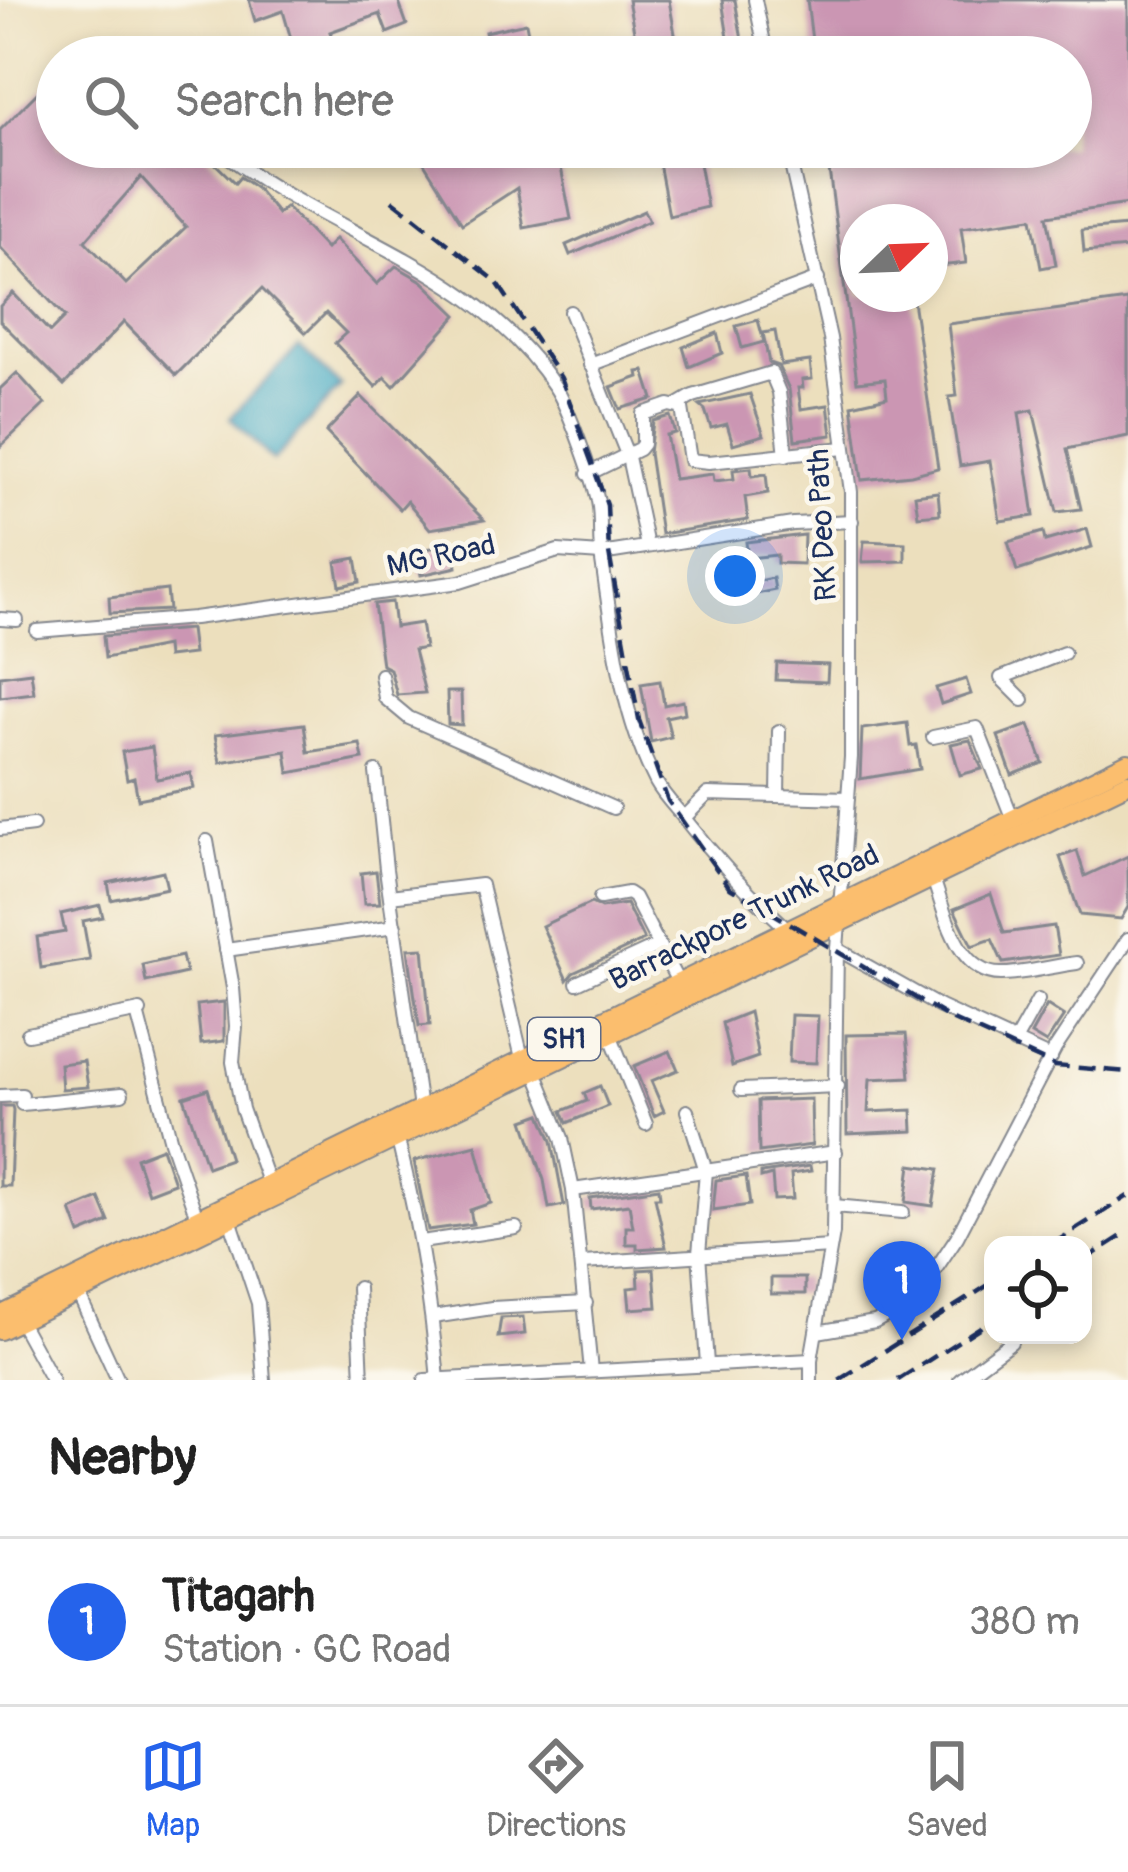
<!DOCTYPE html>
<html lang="en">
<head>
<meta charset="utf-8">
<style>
  :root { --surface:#fff; --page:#f6f6f6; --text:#222; --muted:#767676; --line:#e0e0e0; --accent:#2563eb }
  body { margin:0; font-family:Pangolin,sans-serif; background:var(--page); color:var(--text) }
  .controls { position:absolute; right:36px; bottom:36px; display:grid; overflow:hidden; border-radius:24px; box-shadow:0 6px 18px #0003 }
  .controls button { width:108px; height:108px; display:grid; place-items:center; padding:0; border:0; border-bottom:3px solid var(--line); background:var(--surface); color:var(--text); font:60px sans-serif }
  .compass { position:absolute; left:840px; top:204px; width:108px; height:108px; border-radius:50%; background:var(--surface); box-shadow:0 6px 18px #0003; rotate:67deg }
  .you { position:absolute; left:735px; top:576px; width:42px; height:42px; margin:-30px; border:9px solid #fff; border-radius:50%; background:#1a73e8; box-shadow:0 0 0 18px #1a73e833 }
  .badge { display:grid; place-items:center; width:78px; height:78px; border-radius:50%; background:var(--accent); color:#fff; font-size:39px; font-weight:700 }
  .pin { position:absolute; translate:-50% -99px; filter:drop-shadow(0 3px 6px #0008) }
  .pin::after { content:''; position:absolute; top:63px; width:42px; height:36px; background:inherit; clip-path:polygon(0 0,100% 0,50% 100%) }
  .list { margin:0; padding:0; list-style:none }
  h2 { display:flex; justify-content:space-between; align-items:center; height:156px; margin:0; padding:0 48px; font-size:51px }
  h2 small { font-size:39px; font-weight:400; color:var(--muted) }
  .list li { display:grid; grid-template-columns:78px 1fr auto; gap:36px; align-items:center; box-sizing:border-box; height:168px; padding:0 48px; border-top:3px solid var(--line) }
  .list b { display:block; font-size:45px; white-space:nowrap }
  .list p { margin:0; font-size:39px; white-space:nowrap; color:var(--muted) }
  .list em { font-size:39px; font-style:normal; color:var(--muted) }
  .icon { flex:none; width:66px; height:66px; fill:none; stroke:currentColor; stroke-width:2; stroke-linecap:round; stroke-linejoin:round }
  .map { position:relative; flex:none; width:1128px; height:1380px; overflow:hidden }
  .search { position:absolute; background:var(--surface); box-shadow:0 6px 18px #0003; left:36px; right:36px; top:36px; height:132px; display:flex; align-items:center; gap:30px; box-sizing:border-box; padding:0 42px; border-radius:66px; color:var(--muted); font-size:45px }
  .sheet { height:324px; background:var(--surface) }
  nav { display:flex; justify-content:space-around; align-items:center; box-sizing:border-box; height:168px; border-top:3px solid var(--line); background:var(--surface); font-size:33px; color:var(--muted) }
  nav a { display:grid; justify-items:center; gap:6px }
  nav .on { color:var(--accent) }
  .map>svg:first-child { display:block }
</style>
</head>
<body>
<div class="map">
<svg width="1128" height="1380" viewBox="0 0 1128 1380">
  <rect width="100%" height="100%" fill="#fbf7ec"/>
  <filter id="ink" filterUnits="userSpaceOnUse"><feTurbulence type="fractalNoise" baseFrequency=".00833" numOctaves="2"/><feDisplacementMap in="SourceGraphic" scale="24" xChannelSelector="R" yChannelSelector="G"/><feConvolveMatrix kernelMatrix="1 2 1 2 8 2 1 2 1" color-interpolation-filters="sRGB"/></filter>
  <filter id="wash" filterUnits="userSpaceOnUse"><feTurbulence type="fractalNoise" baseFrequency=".004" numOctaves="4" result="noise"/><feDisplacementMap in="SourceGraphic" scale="48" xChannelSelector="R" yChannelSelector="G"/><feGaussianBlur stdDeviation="2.7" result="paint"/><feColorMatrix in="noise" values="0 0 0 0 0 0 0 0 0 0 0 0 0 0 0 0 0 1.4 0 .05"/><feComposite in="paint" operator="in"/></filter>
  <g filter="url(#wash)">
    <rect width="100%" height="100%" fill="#ecdfbd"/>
    <!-- water -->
    <polygon fill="#42a8c2" stroke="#2e6c90" stroke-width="3" points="299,346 341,386 273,461 230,418"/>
    <g id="blocks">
      <!-- building -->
      <g fill="#cb96b3" fill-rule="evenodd">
        <polygon points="249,0 398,0 407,25 387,33 380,14 330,32 334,43 296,56 283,11 255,21"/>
        <polygon points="628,0 669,0 679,57 639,57"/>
        <polygon points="722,0 735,0 745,57 731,57"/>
        <polygon points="807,0 1128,0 1128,204 1047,216 1056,265 1041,268 1032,218 961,228 966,263 930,267 930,222 858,222 858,294 912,294 938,468 911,475 862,480 852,405 887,397 885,379 857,382 826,147 1071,147 1071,57 814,57"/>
        <polygon points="526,23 533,57 490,57 485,32"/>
        <path d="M57 73V147H198L235 183 240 177 256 188 278 214 286 207 326 249 335 239 377 284 396 266 422 281 457 315 394 386 385 377 376 387 335 343 346 333 326 313 306 333 262 289 176 375 124 322 64 385 0 321V306L13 293 50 332 65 317 0 247V130ZM141 177 186 227 126 284 85 241Z"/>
        <polygon points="431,147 557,147 571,219 524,228 517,188 462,224 419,155"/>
        <polygon points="656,147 696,147 707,207 669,216"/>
        <polygon points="644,211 649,221 570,255 566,245"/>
        <polygon points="1128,226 1128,248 1084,252 1082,230"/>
        <polygon points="1128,300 1128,436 1067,449 1081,509 1057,512 1033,410 1019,413 1034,516 1000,521 990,461 960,466 949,397 957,396 948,324"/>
        <polygon points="758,320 764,342 742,348 736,326"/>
        <polygon points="775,331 781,365 810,361 812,379 802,380 803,388 798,388 801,409 828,405 832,435 795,440 789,389 778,366 769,363 763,333"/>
        <polygon points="717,333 722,353 689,367 683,347"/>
        <polygon points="644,371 653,399 620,409 611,387 639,377 638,372"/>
        <polygon points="17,373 45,404 0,447 0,389"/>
        <polygon points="750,394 764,435 733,444 727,424 711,428 705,410 699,405"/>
        <polygon points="361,396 484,520 430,529 407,501 400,509 326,432"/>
        <polygon points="670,416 675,433 666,435 674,479 713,474 714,481 734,479 733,470 751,468 752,476 766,474 768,493 745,497 748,520 661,534 649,453 653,421"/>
        <polygon points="938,492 940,514 918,516 915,495"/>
        <polygon points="1087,529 1092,547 1017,571 1008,542 1043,532 1045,541"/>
        <polygon points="804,535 803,564 777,563 777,555 748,558 746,542"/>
        <polygon points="864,541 905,543 905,561 862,562"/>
        <polygon points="442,546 454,547 457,567 421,575 416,551"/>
        <polygon points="356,558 360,582 340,586 336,562"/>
        <polygon points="773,578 775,590 736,598 734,586"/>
        <polygon points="167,590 169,610 110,613 109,597"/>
        <polygon points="392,602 395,627 421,623 425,648 414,650 425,693 397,695 390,669 382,665 374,604"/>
        <polygon points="190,629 193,654 167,657 166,646 105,658 103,636"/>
        <polygon points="777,663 828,665 827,682 776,680"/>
        <polygon points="31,672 34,693 0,697 0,676"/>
        <polygon points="966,679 971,694 941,704 936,688"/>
        <polygon points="660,681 664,705 683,701 685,713 666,717 671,737 651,742 641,684"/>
        <polygon points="447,692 461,692 462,725 448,724"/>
        <polygon points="907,723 910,746 916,745 920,769 860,779 862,729"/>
        <polygon points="304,724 308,752 360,744 363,759 289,773 286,751 220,762 215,735"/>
        <polygon points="1029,725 1043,763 1012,775 998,736"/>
        <polygon points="970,740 982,769 960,775 951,744"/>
        <polygon points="152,747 157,779 191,773 194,788 138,799 134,778 127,780 122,752"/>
        <polygon points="1077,851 1085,876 1128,856 1128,907 1121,919 1080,915 1060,857"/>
        <polygon points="163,871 167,888 111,900 108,883"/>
        <polygon points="376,871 380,903 364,904 361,873"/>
        <polygon points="991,894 1004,933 1054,926 1059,955 1003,963 992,939 972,946 954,909"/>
        <polygon points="591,903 601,908 626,904 644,940 573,973 567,980 542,926"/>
        <polygon points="100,905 103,917 83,921 90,960 41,968 37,937 65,932 61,914"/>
        <polygon points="423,948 430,1025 419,1026 408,949"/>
        <polygon points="182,956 186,973 146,982 143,965"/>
        <polygon points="224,1002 224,1041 201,1044 197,1005"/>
        <polygon points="1047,1005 1064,1016 1046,1043 1031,1034"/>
        <polygon points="749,1012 758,1057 732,1066 722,1023"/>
        <polygon points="791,1015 818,1016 816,1063 789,1062"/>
        <polygon points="906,1034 910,1077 870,1079 868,1112 912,1110 913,1131 847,1134 846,1035"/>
        <polygon points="670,1051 678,1070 651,1081 664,1111 654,1116 634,1066"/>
        <polygon points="84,1061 88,1087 62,1089 60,1064"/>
        <polygon points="600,1086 608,1106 567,1123 562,1111 587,1101 584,1093"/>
        <polygon points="208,1089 230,1159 207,1167 184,1097"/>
        <polygon points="811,1099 812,1145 759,1152 758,1101"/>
        <polygon points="0,1106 12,1106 13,1110 10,1186 0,1186"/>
        <polygon points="541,1114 552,1141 564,1205 549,1208 544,1180 524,1120"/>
        <polygon points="476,1145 491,1203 470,1210 473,1224 428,1230 414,1161"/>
        <polygon points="162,1148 174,1183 148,1193 136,1158"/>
        <polygon points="911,1165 939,1169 933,1206 906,1202"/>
        <polygon points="810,1166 811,1171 791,1174 793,1199 774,1200 772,1175 761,1178 761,1173"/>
        <polygon points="746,1176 750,1205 713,1210 716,1180"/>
        <polygon points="659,1188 660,1197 655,1197 666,1247 637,1249 637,1244 626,1244 626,1227 633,1227 629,1204 591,1209 590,1198"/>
        <polygon points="99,1198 109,1222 80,1234 71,1210"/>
        <polygon points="654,1269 657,1307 630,1309 628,1288 639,1287 638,1270"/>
        <rect x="771" y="1278" width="34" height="16"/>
        <polygon points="523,1317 525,1334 498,1337 501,1318"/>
      </g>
    </g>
  </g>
  <g filter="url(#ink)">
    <use href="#blocks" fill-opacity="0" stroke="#84878e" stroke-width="3"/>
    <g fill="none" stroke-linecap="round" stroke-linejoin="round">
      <defs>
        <g id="street">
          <polyline points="755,0 767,57"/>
          <path d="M216 147C325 235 474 264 555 387 568 406 596 484 599 507 601 525 599 543 602 561 613 635 621 715 656 782 663 795 675 807 684 818 717 860 750 896 790 931"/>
          <polyline points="787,147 830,338 851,492 851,757 837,949 833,1233 811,1360 811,1380"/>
          <polyline points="570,312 628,457 647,546"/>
          <polyline points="590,365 818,279"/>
          <polyline points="676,406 693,396 771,373 779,392 786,455"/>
          <polyline points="588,474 639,449 643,444 643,414 669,405 682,408 690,460 709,462 844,448"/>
          <polyline points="0,619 17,620"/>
          <polyline points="37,631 194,618 460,582 558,551 601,554 793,524 852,521"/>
          <polyline points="381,675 385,698 409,718 613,808"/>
          <polyline points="1023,700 1001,678 1064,653"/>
          <polyline points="933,737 977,728 1012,817"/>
          <polyline points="376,772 386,869 420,1109"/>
          <polyline points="778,796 779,731"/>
          <polyline points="684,818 708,794 848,798"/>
          <polyline points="0,829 33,825"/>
          <polyline points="207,841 233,988 236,1026 233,1062 242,1109 269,1185"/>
          <path d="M931 873C944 906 955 975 1002 974 1026 974 1052 966 1077 963"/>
          <polyline points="390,896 481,885 522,1058"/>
          <polyline points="600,898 628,893 634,897 679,984"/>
          <polyline points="837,949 940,1007 1051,1058"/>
          <polyline points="226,950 395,926"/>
          <polyline points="577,983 659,945"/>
          <polyline points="137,1012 171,1142 198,1221"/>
          <polyline points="28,1034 140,1011"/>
          <polyline points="610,1034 646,1124"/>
          <polyline points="1014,1043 1038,1000"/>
          <polyline points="534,1069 562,1138 573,1190 591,1371"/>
          <polyline points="741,1090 838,1086"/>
          <polyline points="0,1096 22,1095"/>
          <polyline points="22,1104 122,1094"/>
          <polyline points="687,1111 706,1171 699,1254 707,1364"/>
          <path d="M397 1136C417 1217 431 1297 438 1380"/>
          <polyline points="573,1190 836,1152"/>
          <polyline points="834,1206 903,1212"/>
          <polyline points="230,1219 258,1303 264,1380"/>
          <polyline points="421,1242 516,1228"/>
          <polyline points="583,1263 830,1247"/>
          <polyline points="358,1288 362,1380"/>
          <polyline points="78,1293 118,1380"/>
          <polyline points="433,1317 492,1308 586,1303"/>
          <polyline points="18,1318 52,1380"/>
          <polyline points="817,1332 875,1322 915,1300 957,1237 1055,1049 1128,939"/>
          <polyline points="425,1380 811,1360"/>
          <polyline points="960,1380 1011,1342"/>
        </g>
        <g id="primary">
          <polyline points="0,1316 1128,763"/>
          <polyline points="0,1330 1128,783"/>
        </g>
      </defs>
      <!-- street casing -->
      <use href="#street" stroke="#84878e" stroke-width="16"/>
      <!-- primary casing -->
      <use href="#primary" stroke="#84878e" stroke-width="22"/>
      <!-- street -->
      <use href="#street" stroke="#fff" stroke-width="12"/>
      <!-- primary -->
      <use href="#primary" stroke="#fbbe6e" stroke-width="18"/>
      <!-- rail -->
      <g stroke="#1b2f5e" stroke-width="4.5" stroke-dasharray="18 9" stroke-linecap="butt">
        <polyline points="392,200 496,281 561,378 607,505 609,553 639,720 668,801 730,888 953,1020 1055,1066 1128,1072"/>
        <polyline points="1051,1245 1128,1196"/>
        <polyline points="1083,1261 1128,1232"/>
        <polyline points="839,1380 993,1282"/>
        <polyline points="898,1380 993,1319"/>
      </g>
    </g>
  </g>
  <g text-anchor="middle" stroke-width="9" stroke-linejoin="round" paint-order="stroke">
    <!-- shield labels -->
    <rect fill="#fbf7ec" stroke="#5e6b89" stroke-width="3" x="528" y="1018" width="72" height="42" rx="9"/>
    <g font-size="27" font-weight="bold" fill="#1b2f5e">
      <text x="564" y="1048">SH1</text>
    </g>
    <!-- street labels -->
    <g font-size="30" fill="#1b2f5e" stroke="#fbf7ec">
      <text transform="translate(822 525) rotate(-93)" y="10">RK Deo Path</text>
      <text transform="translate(441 555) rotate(-12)" y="10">MG Road</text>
      <text transform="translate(744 917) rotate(-26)" y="10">Barrackpore Trunk Road</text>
    </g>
  </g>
</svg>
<div class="controls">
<button><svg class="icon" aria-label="locate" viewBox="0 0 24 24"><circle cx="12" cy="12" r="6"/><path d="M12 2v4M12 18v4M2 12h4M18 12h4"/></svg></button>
</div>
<svg class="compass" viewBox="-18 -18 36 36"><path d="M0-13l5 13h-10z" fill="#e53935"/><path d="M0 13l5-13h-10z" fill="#767676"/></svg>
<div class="you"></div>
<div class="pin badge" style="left:902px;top:1340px">1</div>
<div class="search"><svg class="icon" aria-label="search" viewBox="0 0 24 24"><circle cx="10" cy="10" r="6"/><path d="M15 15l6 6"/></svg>Search here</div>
</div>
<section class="sheet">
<h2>Nearby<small></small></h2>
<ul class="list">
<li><span class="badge">1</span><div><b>Titagarh</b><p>Station · GC Road</p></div><em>380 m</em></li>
</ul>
</section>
<nav>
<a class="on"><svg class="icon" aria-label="map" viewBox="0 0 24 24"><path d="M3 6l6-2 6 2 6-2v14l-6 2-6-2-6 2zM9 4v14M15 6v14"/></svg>Map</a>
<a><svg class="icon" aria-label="directions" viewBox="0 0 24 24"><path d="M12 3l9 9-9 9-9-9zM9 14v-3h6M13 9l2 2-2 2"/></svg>Directions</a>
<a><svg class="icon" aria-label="saved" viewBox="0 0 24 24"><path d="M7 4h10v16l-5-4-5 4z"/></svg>Saved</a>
</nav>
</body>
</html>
